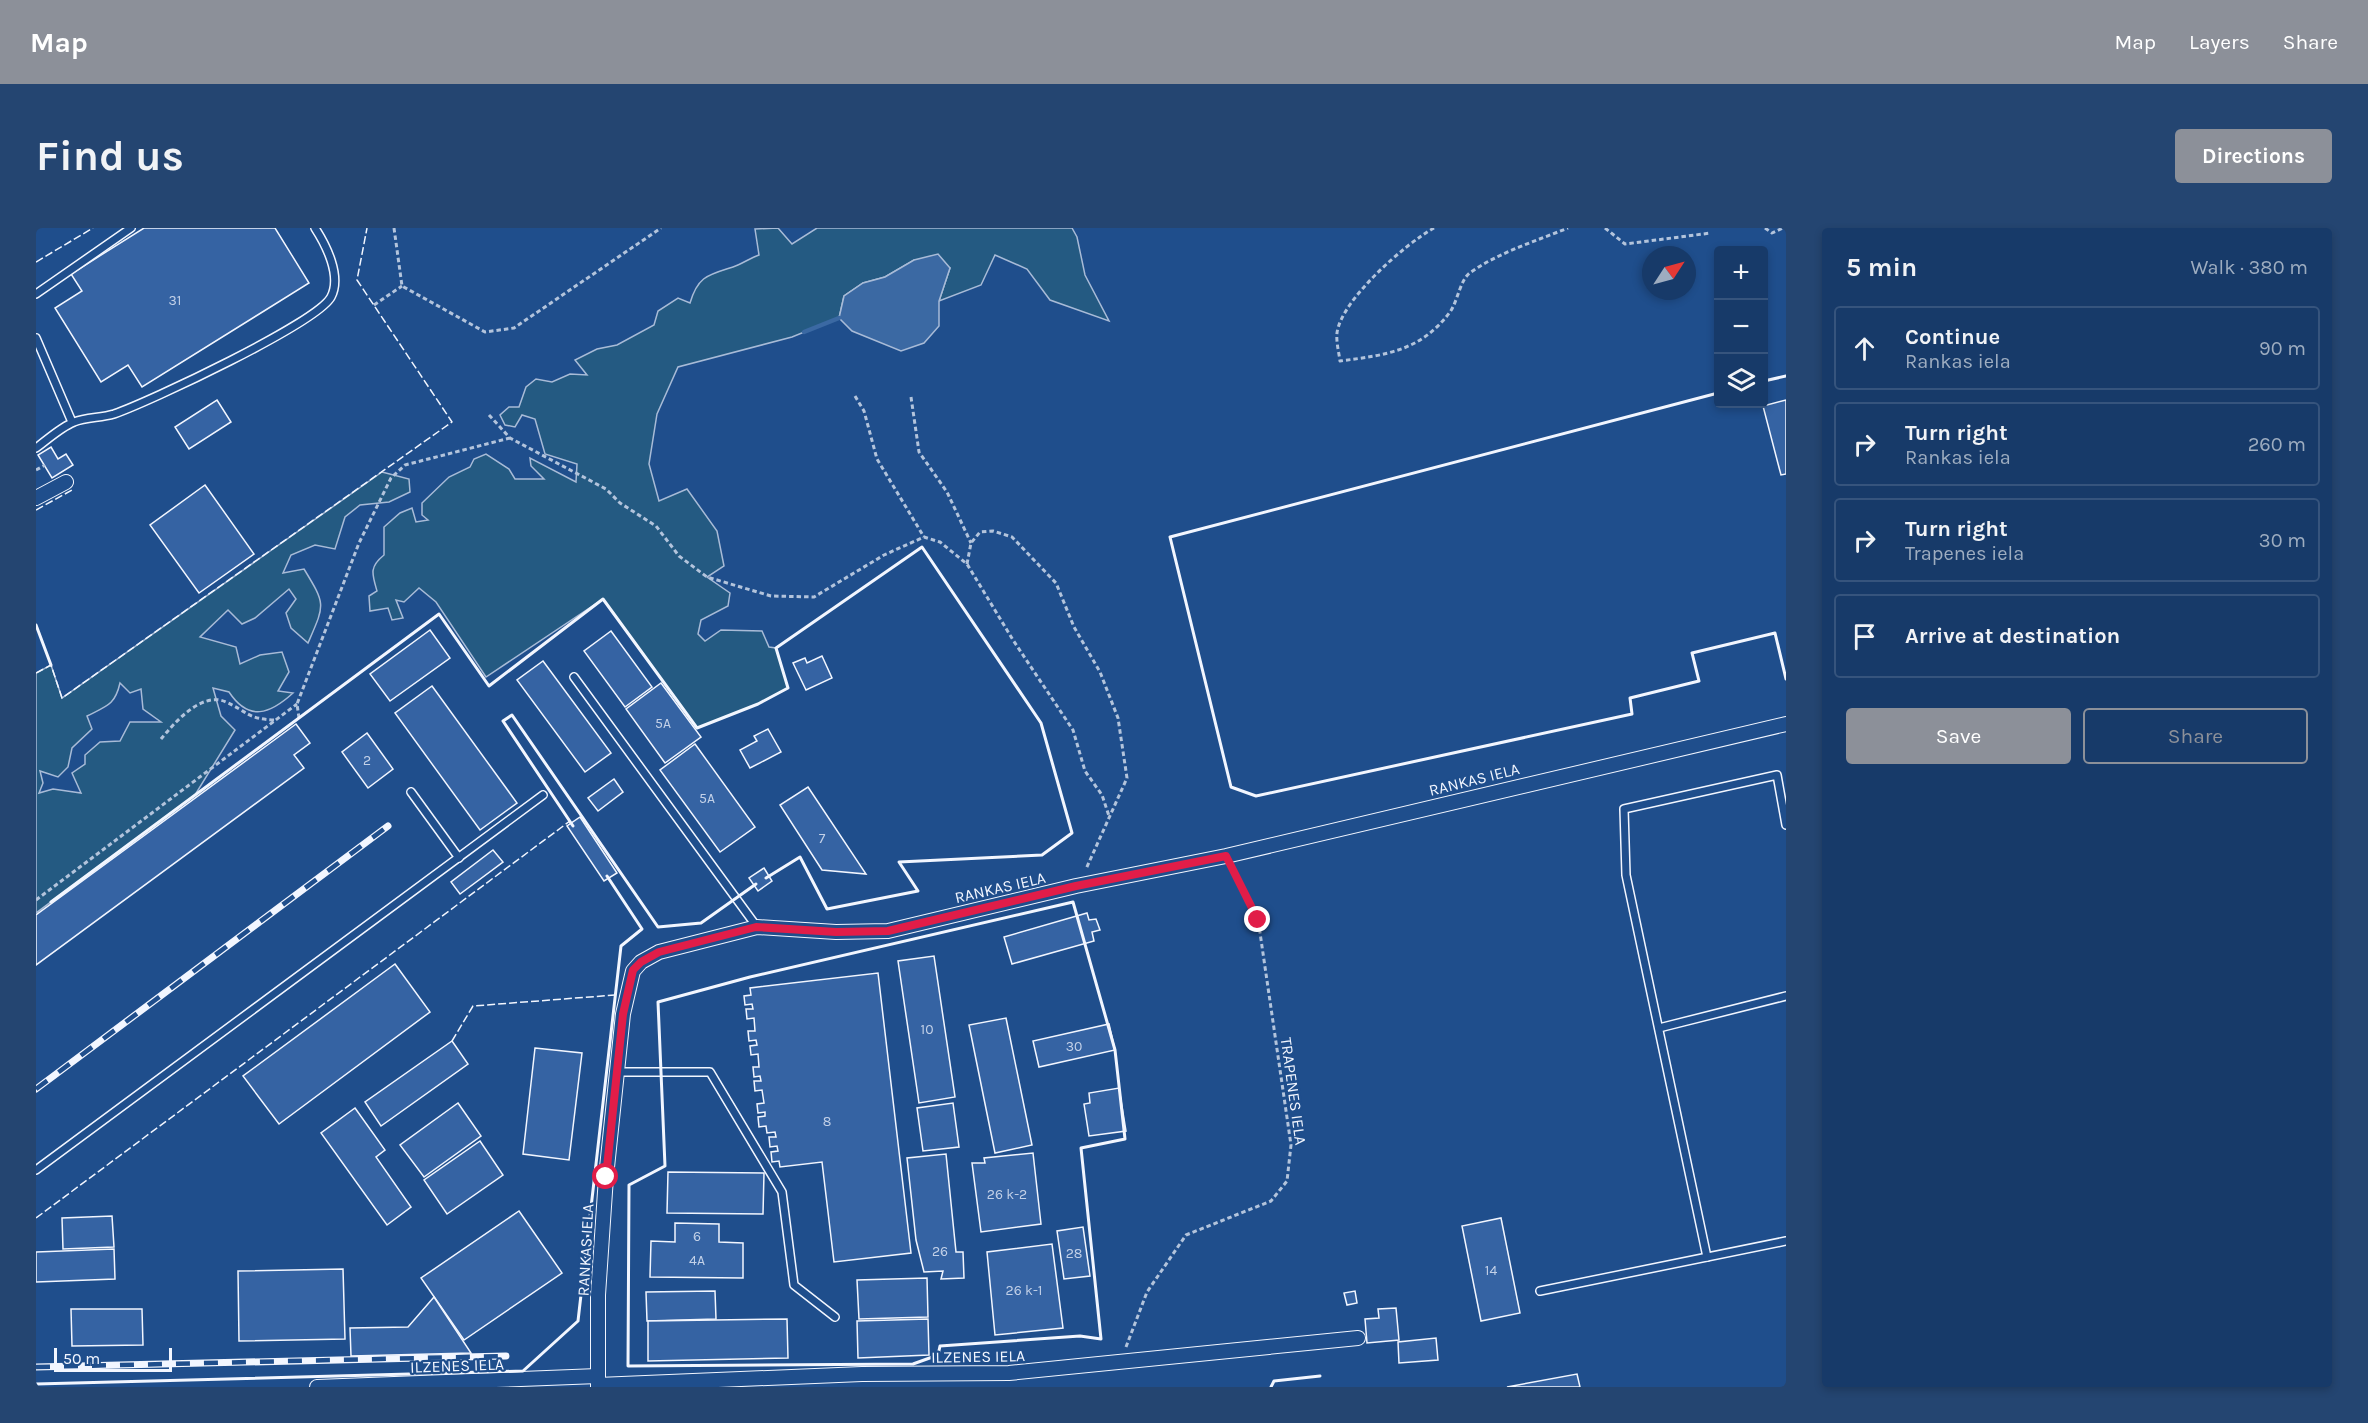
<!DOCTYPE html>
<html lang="en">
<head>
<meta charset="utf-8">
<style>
  :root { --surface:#173a69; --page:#244571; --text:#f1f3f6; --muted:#9eadc0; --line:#36547d; --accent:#8c9099 }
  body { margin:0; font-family:Karla,sans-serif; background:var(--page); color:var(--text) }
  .controls { position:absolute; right:18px; top:18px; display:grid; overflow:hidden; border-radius:6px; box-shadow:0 3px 9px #0003 }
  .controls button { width:54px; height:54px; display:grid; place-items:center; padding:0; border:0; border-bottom:2px solid var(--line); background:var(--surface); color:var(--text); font:30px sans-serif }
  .compass { position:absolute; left:1606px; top:18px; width:54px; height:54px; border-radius:50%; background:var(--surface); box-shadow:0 3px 9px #0003; rotate:54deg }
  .scale { position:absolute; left:18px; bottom:15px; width:118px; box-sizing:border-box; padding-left:6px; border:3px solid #f2f6ff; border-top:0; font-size:16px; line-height:21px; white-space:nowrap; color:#f2f6ff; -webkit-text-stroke:4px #1f4e8c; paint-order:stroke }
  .stop { position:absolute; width:18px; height:18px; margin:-14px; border:4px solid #e11d48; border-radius:50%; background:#fff }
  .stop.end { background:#e11d48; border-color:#fff; box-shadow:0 2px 6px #0008 }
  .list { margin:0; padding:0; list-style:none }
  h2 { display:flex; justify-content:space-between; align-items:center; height:78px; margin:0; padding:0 24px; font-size:26px }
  h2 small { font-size:20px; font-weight:400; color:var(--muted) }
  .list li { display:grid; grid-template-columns:39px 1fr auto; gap:18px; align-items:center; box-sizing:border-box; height:84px; margin:0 12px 12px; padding:0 12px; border:2px solid var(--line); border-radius:6px }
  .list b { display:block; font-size:22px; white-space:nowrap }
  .list p { margin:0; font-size:20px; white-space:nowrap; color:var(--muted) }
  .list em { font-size:20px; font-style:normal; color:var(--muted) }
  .actions { display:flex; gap:12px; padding:18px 24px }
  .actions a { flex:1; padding:14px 0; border:2px solid var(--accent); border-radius:6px; text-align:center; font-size:21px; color:var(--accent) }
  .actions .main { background:var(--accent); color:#fff }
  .icon { flex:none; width:33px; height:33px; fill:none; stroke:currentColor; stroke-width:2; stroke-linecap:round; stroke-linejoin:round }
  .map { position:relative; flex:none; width:1750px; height:1159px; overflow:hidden; border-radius:6px }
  header { display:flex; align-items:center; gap:36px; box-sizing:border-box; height:84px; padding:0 30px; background:var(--accent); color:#fff }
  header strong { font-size:28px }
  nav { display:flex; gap:33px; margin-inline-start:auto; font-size:21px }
  .intro { display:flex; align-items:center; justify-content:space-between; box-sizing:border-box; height:144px; padding:0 36px }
  h1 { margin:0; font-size:42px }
  .button { padding:15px 27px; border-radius:6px; background:var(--accent); color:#fff; font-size:21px; font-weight:700 }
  main { display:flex; gap:36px; padding:0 36px }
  aside { flex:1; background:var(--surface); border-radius:6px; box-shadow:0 3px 9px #0003 }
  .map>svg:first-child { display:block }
</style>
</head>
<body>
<header>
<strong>Map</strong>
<nav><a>Map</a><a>Layers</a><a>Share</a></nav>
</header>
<div class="intro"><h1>Find us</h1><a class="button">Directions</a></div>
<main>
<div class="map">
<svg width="1750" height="1159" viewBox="0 0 1750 1159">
  <rect width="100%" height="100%" fill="#1f4e8c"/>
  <!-- green -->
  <g fill="#245a82" stroke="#a8bbd7" stroke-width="1.5" fill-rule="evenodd">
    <path d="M742 0 756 16 781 0H1036L1041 9 1049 47 1073 93 1014 72 991 41 959 27 945 57 903 73 914 40 878 32 849 49 827 55 808 68 803 90 756 109 642 139 621 186 613 236 623 273 651 261 681 303 688 338 671 349 694 365 692 378 665 392 662 406 669 413 685 402 726 403 733 419 740 420 752 460 722 476 661 500 567 371 450 449 400 374 383 360 368 374 360 372 367 390 356 392 352 380 334 383 333 368 341 363C336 346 333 339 348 327V299L364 285 376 280 380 294 392 292 386 287V275L413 249 434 239 438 231 450 226 473 241 479 251H508L495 238 494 230 540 254 541 236 509 226 499 191 486 187 479 199 469 197 464 187 473 179H483L490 159 500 151 516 154 534 146 551 147 539 132 561 121 581 117 618 97 622 83 642 70 654 75C662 48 672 47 697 39 706 36 714 30 723 27L719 1Z"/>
    <path d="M346 244 373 251 374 264 353 274 324 277 309 289 299 321 279 317 255 327 247 345 268 341C290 377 289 376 272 415L255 400 250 385 260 371 253 361 219 390 206 396 192 382 164 409 200 419 204 436 224 427 246 424 253 444 242 463 257 465C234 486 213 494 193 464L177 460 185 488 199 502 159 567 0 685V445L15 437 26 470ZM84 455 94 465 105 461 107 481 125 494H94L84 513 64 514 49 527V536L36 545 45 565 17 561 3 565 7 555 4 543 22 549 32 539 36 520 56 501 51 488C71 478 79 477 84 455Z"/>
  </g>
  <!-- water -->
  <polygon fill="#3b69a3" stroke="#a8bbd7" stroke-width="1.5" points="902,26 914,40 903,73 903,98 888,115 865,123 816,103 803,90 808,68 827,55 849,49 878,32"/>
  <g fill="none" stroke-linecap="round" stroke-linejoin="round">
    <!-- stream -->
    <polyline stroke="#3b69a3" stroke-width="4.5" points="768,104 803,90"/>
  </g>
  <!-- building -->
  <g fill="#3563a3" stroke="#f2f6ff" stroke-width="1.5">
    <polygon points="108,0 239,0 273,55 106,159 92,137 65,154 19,80 46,63 35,46"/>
    <polygon points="181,172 195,194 153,221 139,199"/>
    <polygon points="1750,172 1750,246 1745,247 1727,178"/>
    <polygon points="15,219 22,231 30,226 37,237 16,250 2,227"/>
    <polygon points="169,257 218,326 163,365 114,297"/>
    <polygon points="394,402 414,430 354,473 334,446"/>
    <polygon points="575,403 616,459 589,479 548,423"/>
    <polygon points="786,428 796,450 770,462 757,435 769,430 771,435"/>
    <polygon points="507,433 575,525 549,544 481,452"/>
    <polygon points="625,455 665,509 629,535 590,481"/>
    <polygon points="396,458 481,575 444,602 359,485"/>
    <polygon points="260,496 274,515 258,527 268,540 0,737 0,687"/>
    <polygon points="732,501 745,524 714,540 704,522 721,513 718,508"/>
    <polygon points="331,505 357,541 332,560 306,524"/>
    <polygon points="659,516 719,599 684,624 624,542"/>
    <polygon points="578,551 587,564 562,583 552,570"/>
    <polygon points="772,559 830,646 786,642 744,577"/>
    <polygon points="544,589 581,645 568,653 531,598"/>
    <polygon points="457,622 467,634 424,666 415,654"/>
    <polygon points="728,640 736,653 722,663 713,650"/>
    <polygon points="1051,685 1053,692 1060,691 1064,702 1056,704 1058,713 976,736 968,709"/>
    <polygon points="898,728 919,869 883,875 862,733"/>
    <polygon points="359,736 394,784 243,896 207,848"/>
    <polygon points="842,745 875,1025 798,1034 786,934 744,939 743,933 736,934 735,924 742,923 741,918 734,919 733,909 740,909 739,904 731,905 730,898 723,899 722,889 729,888 729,884 722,885 721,876 728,875 726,862 719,863 718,853 725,853 724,848 718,849 717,839 723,839 722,826 715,827 714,818 721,817 720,812 713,813 712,803 719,803 718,790 711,791 710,781 717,781 716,776 709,777 708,768 715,767 714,760"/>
    <polygon points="970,790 996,917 959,925 933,797"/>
    <polygon points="1073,796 1079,822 1003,839 997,813"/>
    <polygon points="416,813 432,836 345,898 329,874"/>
    <polygon points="499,820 546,825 533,932 487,926"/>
    <polygon points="1083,860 1090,903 1053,908 1048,876 1054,875 1053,865"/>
    <polygon points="422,875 445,908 388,949 364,917"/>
    <polygon points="917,875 923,919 887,923 881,880"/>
    <polygon points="319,880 349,922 340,929 375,979 351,997 285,905"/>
    <polygon points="444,913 467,947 411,986 388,952"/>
    <polygon points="997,925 1005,996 945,1004 936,935 949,935 948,930"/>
    <polygon points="910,926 920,1024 927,1024 928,1050 905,1051 907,1043 888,1044 880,1012 871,930"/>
    <polygon points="632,944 728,945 727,986 631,985"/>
    <polygon points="483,983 526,1045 428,1112 385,1050"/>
    <polygon points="76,988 78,1019 27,1021 26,990"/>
    <polygon points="1465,990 1484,1085 1445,1093 1426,998"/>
    <polygon points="639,995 683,996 683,1014 707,1015 707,1050 614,1049 615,1013 639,1014"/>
    <polygon points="1047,999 1054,1048 1028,1051 1021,1003"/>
    <polygon points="1016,1016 1027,1100 959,1107 951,1024"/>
    <polygon points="78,1021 79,1051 0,1054 0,1024"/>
    <polygon points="307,1041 309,1111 203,1113 202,1043"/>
    <polygon points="891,1050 892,1089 823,1091 821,1052"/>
    <polygon points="679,1063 680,1091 611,1093 610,1064"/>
    <polygon points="1319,1063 1321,1075 1311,1077 1308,1065"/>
    <polygon points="398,1069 435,1125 315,1128 314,1100 372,1099"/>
    <polygon points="1360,1080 1363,1112 1331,1115 1329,1091 1343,1090 1342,1081"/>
    <polygon points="35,1081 106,1081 107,1117 36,1118"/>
    <polygon points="751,1091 752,1130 612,1133 612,1093"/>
    <polygon points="892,1091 893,1127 822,1130 821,1093"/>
    <polygon points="1400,1110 1402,1132 1363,1135 1362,1114"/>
    <polygon points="1541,1146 1544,1159 1471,1159"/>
  </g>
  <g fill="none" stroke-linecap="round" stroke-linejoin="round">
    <defs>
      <g id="lane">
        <polyline points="0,66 95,0"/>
        <polyline points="0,110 36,194"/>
        <path d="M0 220C11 212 25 199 38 194 50 189 65 190 78 186 113 174 281 95 295 69 306 48 290 17 279 0"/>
        <polyline points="538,449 721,699"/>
        <polyline points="375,564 423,630"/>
        <polyline points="1623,800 1750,768"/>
        <polyline points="581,844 674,844 746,964 758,1057 799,1089"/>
        <polyline points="0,942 507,567"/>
        <polyline points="1671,1029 1590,647 1588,581 1741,547 1750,597"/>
        <polyline points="1504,1063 1750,1013"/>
      </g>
      <g id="street">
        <polyline points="0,270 30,254"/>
        <polyline points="562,1157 826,1146 973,1145 1322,1110"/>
        <polyline points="281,1159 562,1148"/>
        <polyline points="562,1159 562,1067 570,949 587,786 597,743 605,734 623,724 721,699 800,704 852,703 1040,658 1190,628 1750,496"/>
      </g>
    </defs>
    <!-- lane casing -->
    <use href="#lane" stroke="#f2f6ff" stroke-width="10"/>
    <!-- street casing -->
    <use href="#street" stroke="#f2f6ff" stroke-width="16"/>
    <!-- path -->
    <g stroke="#b3c4dc" stroke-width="3" stroke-dasharray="4.5 3" stroke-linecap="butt">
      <polyline points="358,0 366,58 449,104 478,100 625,0"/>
      <path d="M1398 0C1369 16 1305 72 1301 105 1300 114 1303 125 1304 133 1350 127 1385 123 1414 84 1422 73 1424 51 1435 44 1464 24 1500 13 1532 0"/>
      <polyline points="1569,0 1589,16 1675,5"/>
      <polyline points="1729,0 1736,5 1747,0"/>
      <polyline points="338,77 366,58"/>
      <polyline points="819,168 828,183 841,231 888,309"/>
      <polyline points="875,169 883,224 911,264 935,315"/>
      <polyline points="453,187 474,210 570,261 584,275 620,298 643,328 671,349 735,368 778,369 848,327 888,309 904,314 931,336 977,412 1037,502 1049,543 1066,567 1073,588"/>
      <polyline points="0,242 9,237"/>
      <polyline points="931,336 935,315 944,304 957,303 976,309 1020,355 1038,399 1064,444 1082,490 1091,550 1050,641"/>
      <polyline points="263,490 261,476 323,315 355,250 369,237 474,210"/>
      <path d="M125 511C139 494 166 463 190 474 212 484 212 491 238 492"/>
      <polyline points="0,672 261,476"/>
      <polyline points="1090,1119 1111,1064 1150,1007 1235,973 1251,953 1255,917 1222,691 1197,640"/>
    </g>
    <!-- lane -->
    <use href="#lane" stroke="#1f4e8c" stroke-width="7"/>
    <!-- street -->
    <use href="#street" stroke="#1f4e8c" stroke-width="14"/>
    <defs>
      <g id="rail">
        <polyline points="0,861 352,598"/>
        <polyline points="0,1139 470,1128"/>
      </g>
    </defs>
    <!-- rail casing -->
    <use href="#rail" stroke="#f2f6ff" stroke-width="7"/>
    <!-- rail -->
    <use href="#rail" stroke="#1f4e8c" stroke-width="4.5" stroke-dasharray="14" stroke-linecap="butt"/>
    <!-- fence -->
    <g stroke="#f2f6ff" stroke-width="1.5" stroke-dasharray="8 3" stroke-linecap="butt">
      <polyline points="0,34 57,0"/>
      <polyline points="0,282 36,262"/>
      <polyline points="0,445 15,437 26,470 416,194 321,52 331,0"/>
      <polyline points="416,813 437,778 579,767"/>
      <polyline points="0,990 534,593"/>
    </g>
    <!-- wall -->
    <g stroke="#f2f6ff" stroke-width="3">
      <polyline points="1728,153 1750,148"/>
      <polyline points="1682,165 1134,309 1195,559 1220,568 1596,486 1594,470 1663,453 1656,425 1739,405 1750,451"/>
      <polyline points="0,397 15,437"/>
      <polyline points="537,598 467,493 476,487 622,699 665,695 720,656"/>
      <polyline points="15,674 403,386 453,458 567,371 661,500 722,476 752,460 740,420 886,319 1005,495 1036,605 1006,627 863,634 882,663 791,681 764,629 730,650"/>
      <polygon points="1037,674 1079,822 1089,911 1045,920 1065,1111 1044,1108 904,1118 902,1127 877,1136 592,1138 593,957 629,938 622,774 714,749"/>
      <polyline points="0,1156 487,1143 542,1093 585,718 606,701 571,648"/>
      <polyline points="1235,1159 1238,1153 1284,1148"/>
    </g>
  </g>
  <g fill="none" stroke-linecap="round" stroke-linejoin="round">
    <!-- route -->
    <polyline stroke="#e11d48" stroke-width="8" points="570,949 587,786 597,742 605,734 623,724 720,699 800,704 852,703 1040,658 1190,628 1222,692"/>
  </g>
  <g text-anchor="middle" stroke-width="4.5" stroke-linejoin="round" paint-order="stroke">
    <!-- number labels -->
    <g font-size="14" fill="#c3d1e8">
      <text x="139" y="77">31</text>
      <text x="627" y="500">5A</text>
      <text x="331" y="537">2</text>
      <text x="671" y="575">5A</text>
      <text x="786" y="615">7</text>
      <text x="891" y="806">10</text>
      <text x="1038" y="823">30</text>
      <text x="791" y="898">8</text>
      <text x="971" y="971">26 k-2</text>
      <text x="661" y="1013">6</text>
      <text x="904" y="1028">26</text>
      <text x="1038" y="1030">28</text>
      <text x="661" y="1037">4A</text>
      <text x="1455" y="1047">14</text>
      <text x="988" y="1067">26 k-1</text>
    </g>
    <!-- street labels -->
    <g font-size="16" fill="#f2f6ff" stroke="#1f4e8c">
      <text transform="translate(1438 551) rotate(-14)" y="6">RANKAS IELA</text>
      <text transform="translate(964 659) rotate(-13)" y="6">RANKAS IELA</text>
      <text transform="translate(1258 863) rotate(82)" y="6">TRAPENES IELA</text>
      <text transform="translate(549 1022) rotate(-87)" y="6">RANKAS IELA</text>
      <text transform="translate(942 1128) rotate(-1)" y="6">ILZENES IELA</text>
      <text transform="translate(421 1137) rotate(-2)" y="6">ILZENES IELA</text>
    </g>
  </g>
</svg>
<div class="controls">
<button>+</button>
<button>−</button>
<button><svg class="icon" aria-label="layers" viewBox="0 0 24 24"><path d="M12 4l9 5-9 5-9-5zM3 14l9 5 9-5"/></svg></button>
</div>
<svg class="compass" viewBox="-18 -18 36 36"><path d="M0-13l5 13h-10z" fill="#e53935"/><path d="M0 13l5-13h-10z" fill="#9eadc0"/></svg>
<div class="scale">50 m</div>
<div class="stop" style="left:570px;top:949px"></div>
<div class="stop end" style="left:1222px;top:692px"></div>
</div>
<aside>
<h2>5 min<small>Walk · 380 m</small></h2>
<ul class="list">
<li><svg class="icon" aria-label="ahead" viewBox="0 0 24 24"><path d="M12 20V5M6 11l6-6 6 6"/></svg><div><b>Continue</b><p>Rankas iela</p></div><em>90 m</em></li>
<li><svg class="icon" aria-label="right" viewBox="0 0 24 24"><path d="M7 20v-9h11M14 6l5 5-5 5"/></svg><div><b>Turn right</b><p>Rankas iela</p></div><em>260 m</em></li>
<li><svg class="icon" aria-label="right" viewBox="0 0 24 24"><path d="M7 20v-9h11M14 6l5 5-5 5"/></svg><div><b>Turn right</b><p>Trapenes iela</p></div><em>30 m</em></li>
<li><svg class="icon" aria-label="arrive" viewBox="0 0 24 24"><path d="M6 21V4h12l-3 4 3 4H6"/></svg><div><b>Arrive at destination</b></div></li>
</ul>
<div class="actions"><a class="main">Save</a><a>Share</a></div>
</aside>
</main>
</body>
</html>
